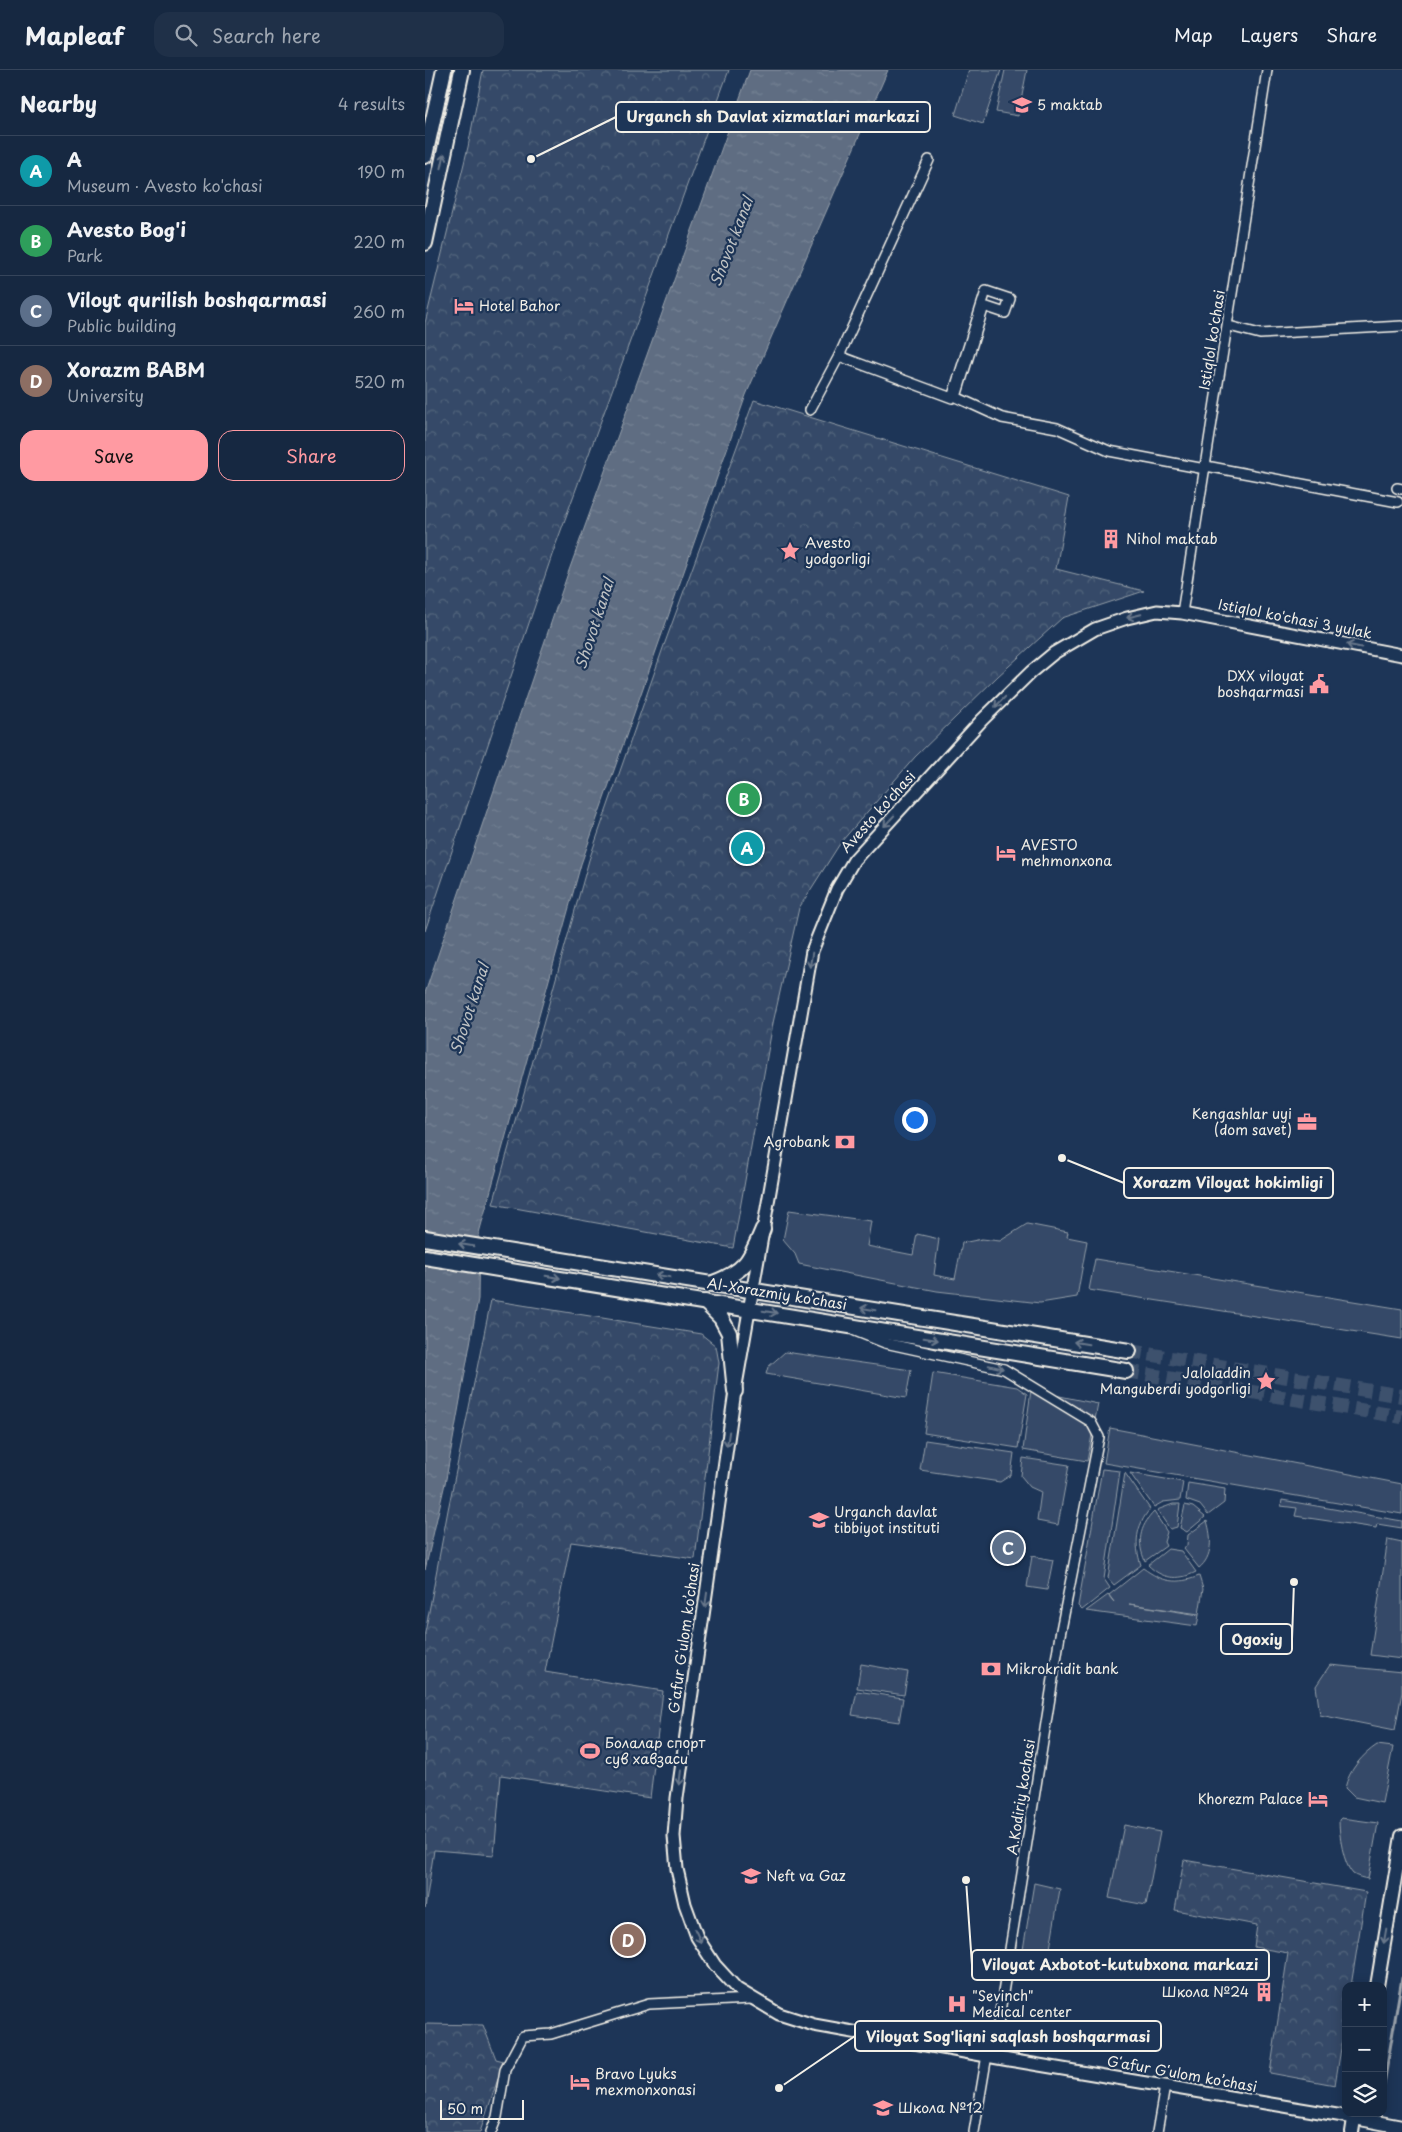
<!DOCTYPE html>
<html lang="en">
<head>
<meta charset="utf-8">
<style>
  :root { --surface:#162841; --page:#1f3048; --text:#f1f3f6; --muted:#9ea6b1; --line:#35445a; --accent:#ff9aa2 }
  body { margin:0; font-family:"Playpen Sans",sans-serif; background:var(--page); color:var(--text) }
  .controls { position:absolute; right:15px; bottom:15px; display:grid; overflow:hidden; border-radius:10px; box-shadow:0 2px 12px #0003 }
  .controls button { width:45px; height:45px; display:grid; place-items:center; padding:0; border:0; border-bottom:1px solid var(--line); background:var(--surface); color:var(--text); font:25px sans-serif }
  .scale { position:absolute; left:15px; bottom:12px; width:84px; box-sizing:border-box; padding-left:5px; border:2px solid #f4f1e8; border-top:0; font-size:14px; line-height:18px; white-space:nowrap; color:#f4f1e8; -webkit-text-stroke:4px #1d3557; paint-order:stroke }
  .you { position:absolute; left:489px; top:1049px; width:18px; height:18px; margin:-12px; border:4px solid #fff; border-radius:50%; background:#1a73e8; box-shadow:0 0 0 8px #1a73e833 }
  .badge { display:grid; place-items:center; width:32px; height:32px; border-radius:50%; background:var(--accent); color:#fff; font-size:16px; font-weight:700 }
  .pin { position:absolute; translate:-50% -50%; border:2px solid #fff; box-shadow:0 1px 5px #0006 }
  .list { margin:0; padding:0; list-style:none }
  h2 { display:flex; justify-content:space-between; align-items:center; height:65px; margin:0; padding:0 20px; font-size:21px }
  h2 small { font-size:16px; font-weight:400; color:var(--muted) }
  .list li { display:grid; grid-template-columns:32px 1fr auto; gap:15px; align-items:center; box-sizing:border-box; height:70px; padding:0 20px; border-top:1px solid var(--line) }
  .list b { display:block; font-size:19px; white-space:nowrap }
  .list p { margin:0; font-size:16px; white-space:nowrap; color:var(--muted) }
  .list em { font-size:16px; font-style:normal; color:var(--muted) }
  .actions { display:flex; gap:10px; padding:15px 20px }
  .actions a { flex:1; padding:11px 0; border:1px solid var(--accent); border-radius:15px; text-align:center; font-size:18px; color:var(--accent) }
  .actions .main { background:var(--accent); color:#111 }
  .icon { flex:none; width:28px; height:28px; fill:none; stroke:currentColor; stroke-width:2; stroke-linecap:round; stroke-linejoin:round }
  .map { position:relative; flex:none; width:977px; height:2062px; overflow:hidden }
  header { display:flex; align-items:center; gap:30px; box-sizing:border-box; height:70px; padding:0 25px; background:var(--surface); border-bottom:1px solid var(--line) }
  header strong { font-size:24px }
  nav { display:flex; gap:28px; margin-inline-start:auto; font-size:18px }
  .search { width:350px; height:45px; background:var(--page); display:flex; align-items:center; gap:12px; box-sizing:border-box; padding:0 18px; border-radius:15px; color:var(--muted); font-size:19px }
  main { display:flex }
  aside { flex:1; background:var(--surface) }
  .map>svg:first-child { display:block }
</style>
</head>
<body>
<header>
<strong>Mapleaf</strong>
<div class="search"><svg class="icon" aria-label="search" viewBox="0 0 24 24"><circle cx="10" cy="10" r="6"/><path d="M15 15l6 6"/></svg>Search here</div>
<nav><a>Map</a><a>Layers</a><a>Share</a></nav>
</header>
<main>
<aside>
<h2>Nearby<small>4 results</small></h2>
<ul class="list">
<li><span class="badge" style="background:#0f9aa8">A</span><div><b>A</b><p>Museum · Avesto ko'chasi</p></div><em>190 m</em></li>
<li><span class="badge" style="background:#2e9e5b">B</span><div><b>Avesto Bog'i</b><p>Park</p></div><em>220 m</em></li>
<li><span class="badge" style="background:#5c6f8a">C</span><div><b>Viloyt qurilish boshqarmasi</b><p>Public building</p></div><em>260 m</em></li>
<li><span class="badge" style="background:#8d6e63">D</span><div><b>Xorazm BABM</b><p>University</p></div><em>520 m</em></li>
</ul>
<div class="actions"><a class="main">Save</a><a>Share</a></div>
</aside>
<div class="map">
<svg width="977" height="2062" viewBox="0 0 977 2062">
  <defs>
    <pattern id="park-crowns" width="20" height="18" patternUnits="userSpaceOnUse" patternTransform="scale(1.25)"><rect width="20" height="18" fill="#354a67"/><path d="M2 6a3 3 0 1 1 6 0M12 15a3 3 0 1 1 6 0" fill="none" stroke="#53657d"/></pattern>
    <pattern id="water-ripples" width="26" height="14" patternUnits="userSpaceOnUse" patternTransform="scale(1.25)"><rect width="26" height="14" fill="#5e6d82"/><path d="M2 4q2-2 4 0t4 0M15 11q2-2 4 0t4 0" fill="none" stroke="#768294"/></pattern>
  </defs>
  <rect width="100%" height="100%" fill="#1d3557"/>
  <filter id="ink" filterUnits="userSpaceOnUse"><feTurbulence type="fractalNoise" baseFrequency=".02" numOctaves="2"/><feDisplacementMap in="SourceGraphic" scale="10" xChannelSelector="R" yChannelSelector="G"/><feConvolveMatrix kernelMatrix="1 2 1 2 8 2 1 2 1" color-interpolation-filters="sRGB"/></filter>
  <g filter="url(#ink)">
    <!-- grass -->
    <g fill="#354a67" stroke="#949ea8">
      <polygon points="544,0 576,0 558,54 530,45"/>
      <polygon points="580,0 602,0 593,46 571,42"/>
      <polygon points="364,1140 446,1151 442,1176 488,1185 492,1164 514,1169 509,1205 530,1209 537,1173 557,1169 575,1171 602,1154 643,1162 642,1167 662,1171 652,1227 615,1233 512,1221 374,1194 370,1184 358,1170"/>
      <polygon points="670,1189 977,1239 977,1269 664,1220"/>
      <polygon points="360,1282 486,1300 481,1328 341,1304 343,1297"/>
      <polygon points="508,1303 592,1317 602,1324 593,1378 499,1363"/>
      <polygon points="606,1320 673,1334 662,1391 598,1380"/>
      <polygon points="685,1358 977,1414 977,1444 679,1393"/>
      <polygon points="500,1370 589,1383 586,1405 575,1412 495,1400"/>
      <polygon points="598,1388 644,1395 633,1455 612,1451 616,1422 605,1417 596,1406"/>
      <polygon points="677,1399 695,1401 679,1509 685,1518 657,1540 653,1536"/>
      <path d="M700 1403 725 1439C711 1456 709 1474 716 1495L689 1515 683 1508Z"/>
      <polygon points="705,1403 758,1412 755,1430 738,1432 729,1437"/>
      <polygon points="763,1413 800,1419 799,1433 783,1445 775,1435 761,1430"/>
      <polygon points="857,1430 977,1451 977,1458 952,1454 951,1458 870,1446 872,1438 856,1436"/>
      <polygon points="748,1434 755,1434 752,1457 745,1459 732,1440"/>
      <polygon points="760,1435 768,1437 780,1447 762,1462 755,1458"/>
      <path d="M729 1442 742 1462 739 1472 741 1476 720 1491C712 1473 714 1457 729 1442Z"/>
      <path d="M782 1451C787 1467 788 1487 774 1498L759 1479 762 1475 763 1465Z"/>
      <polygon points="963,1469 977,1472 977,1589 945,1585"/>
      <path d="M743 1479 756 1481 771 1502C753 1511 737 1509 723 1495Z"/>
      <polygon points="607,1486 628,1490 622,1520 602,1517"/>
      <path d="M718 1498C737 1512 752 1515 774 1506L778 1519 774 1544 704 1534 774 1545 772 1556 661 1541 683 1525 689 1532 684 1525Z"/>
      <polygon points="436,1594 483,1602 479,1625 432,1618"/>
      <polygon points="905,1595 977,1602 977,1622 970,1660 895,1645 891,1616"/>
      <polygon points="432,1621 478,1628 474,1652 427,1645"/>
      <path d="M952 1675 968 1677 957 1733 929 1727 920 1718C924 1700 937 1685 952 1675Z"/>
      <path d="M916 1748 953 1753 943 1809C938 1808 933 1807 928 1804 918 1794 914 1764 914 1750Z"/>
      <polygon points="699,1755 735,1762 721,1835 684,1828"/>
      <polygon points="609,1813 635,1819 620,1908 594,1904"/>
    </g>
    <!-- park -->
    <g fill="url(#park-crowns)" stroke="#949ea8">
      <polygon points="58,0 304,0 127,485 0,861 0,253 43,77"/>
      <polygon points="329,330 644,427 631,499 719,521 637,548 573,606 490,687 416,772 374,838 348,953 308,1178 68,1134 164,790 238,578"/>
      <polygon points="66,1230 276,1264 291,1276 294,1293 270,1489 146,1472 120,1602 238,1621 225,1728 76,1705 69,1785 9,1780 0,1839 0,1563 23,1440"/>
      <polygon points="759,1790 941,1822 926,1916 921,1916 921,1948 910,2015 845,2003 863,1883 829,1877 832,1855 750,1840"/>
      <polygon points="0,1954 58,1955 71,1989 79,1991 55,2062 0,2062"/>
    </g>
    <!-- water -->
    <polygon fill="url(#water-ripples)" stroke="#9aa2ab" points="325,0 463,0 321,325 156,794 54,1163 53,1229 21,1409 0,1500 0,923 142,506"/>
    <g fill="none" stroke-linecap="round" stroke-linejoin="round">
      <!-- stream -->
      <polyline stroke="#9aa2ab" stroke-width="3" points="958,2020 977,1908"/>
      <!-- primary-tunnel -->
      <g stroke="#3d516d" stroke-width="14" stroke-dasharray="14 7" stroke-linecap="butt">
        <polyline points="704,1281 977,1326"/>
        <polyline points="701,1301 977,1347"/>
      </g>
      <defs>
        <g id="minor">
          <polyline points="804,256 835,264 977,256"/>
          <polyline points="414,286 527,328 561,221 585,229 580,243 559,236 531,327 577,348 632,358 684,381 780,399"/>
          <polyline points="385,340 414,286 504,90"/>
          <polyline points="781,396 973,432"/>
          <polyline points="972,418 977,419"/>
          <polyline points="757,543 842,0"/>
          <polyline points="430,1261 460,1273 579,1299 666,1352 674,1367 635,1565 570,1973 562,1985 549,2062"/>
          <polyline points="66,2062 72,2047 80,2000 98,1966 126,1964 224,1934 326,1929"/>
          <polyline points="732,2062 740,2016"/>
        </g>
        <polyline id="tertiary" points="930,2048 584,1990 389,1955 354,1944 312,1919 290,1895 272,1867 260,1834 252,1799 249,1766 252,1728 310,1321 387,881 412,819 429,790 557,650 606,602 629,583 670,559 702,548 732,541 757,543 977,585"/>
        <g id="secondary">
          <polyline points="952,1916 977,1766"/>
          <polyline points="930,2048 977,2057"/>
          <polyline points="927,2062 930,2043"/>
        </g>
        <g id="primary">
          <polyline points="0,86 19,0"/>
          <polyline points="0,173 37,0"/>
          <polyline points="0,1168 704,1281"/>
          <polyline points="0,1187 701,1301"/>
          <path d="M288 1213C321 1201 325 1190 338 1159"/>
          <polyline points="280,1232 296,1248 304,1263 310,1321"/>
        </g>
      </defs>
      <!-- minor casing -->
      <use href="#minor" stroke="#f4f1e8" stroke-width="12"/>
      <!-- tertiary casing -->
      <use href="#tertiary" stroke="#f4f1e8" stroke-width="15"/>
      <!-- secondary casing -->
      <use href="#secondary" stroke="#f4f1e8" stroke-width="16"/>
      <!-- primary casing -->
      <use href="#primary" stroke="#f4f1e8" stroke-width="18"/>
      <!-- minor -->
      <use href="#minor" stroke="#1d3557" stroke-width="9"/>
      <!-- tertiary -->
      <use href="#tertiary" stroke="#1d3557" stroke-width="11"/>
      <!-- secondary -->
      <use href="#secondary" stroke="#1d3557" stroke-width="12"/>
      <!-- primary -->
      <use href="#primary" stroke="#1d3557" stroke-width="14"/>
    </g>
    <!-- one-way arrows -->
    <defs><path id="oneway-shaft" d="M-6 0H5M1.5-3L5.5 0L1.5 3" fill="none" stroke-width="1.6" stroke-linecap="round" stroke-linejoin="round" transform="scale(1.25)"/></defs>
    <g stroke="#68778a">
      <use href="#oneway-shaft" transform="translate(18 91) rotate(-78)"/>
      <use href="#oneway-shaft" transform="translate(709 546) rotate(167)"/>
      <use href="#oneway-shaft" transform="translate(929 576) rotate(-169)"/>
      <use href="#oneway-shaft" transform="translate(575 632) rotate(135)"/>
      <use href="#oneway-shaft" transform="translate(464 751) rotate(133)"/>
      <use href="#oneway-shaft" transform="translate(386 890) rotate(100)"/>
      <use href="#oneway-shaft" transform="translate(41 1175) rotate(-171)"/>
      <use href="#oneway-shaft" transform="translate(238 1206) rotate(-171)"/>
      <use href="#oneway-shaft" transform="translate(128 1207) rotate(9)"/>
      <use href="#oneway-shaft" transform="translate(443 1239) rotate(-171)"/>
      <use href="#oneway-shaft" transform="translate(345 1242) rotate(10)"/>
      <use href="#oneway-shaft" transform="translate(506 1269) rotate(9)"/>
      <use href="#oneway-shaft" transform="translate(656 1273) rotate(-171)"/>
      <use href="#oneway-shaft" transform="translate(571 1297) rotate(13)"/>
      <use href="#oneway-shaft" transform="translate(303 1369) rotate(99)"/>
      <use href="#oneway-shaft" transform="translate(281 1530) rotate(98)"/>
      <use href="#oneway-shaft" transform="translate(255 1708) rotate(97)"/>
      <use href="#oneway-shaft" transform="translate(273 1866) rotate(64)"/>
      <use href="#oneway-shaft" transform="translate(960 1866) rotate(100)"/>
    </g>
  </g>
  <!-- icons -->
  <defs>
    <symbol id="school-bare" viewBox="-9 -9 18 18"><path d="M0-5L7-2L0 1L-7-2ZM-4 1L0 2.5L4 1V4Q0 6-4 4Z" fill="#ff9aa2" stroke="#1d3557" stroke-width="2.5" paint-order="stroke"/></symbol>
    <symbol id="hotel-bare" viewBox="-9 -9 18 18"><path d="M-6-4.5h1.5V1H6V5H4.5V3h-9V5H-6ZM-4 0a1.8 1.8 0 1 1 3.6 0ZM.5 0V-2.5h3Q6-2.5 6 0Z" fill="#ff9aa2" stroke="#1d3557" stroke-width="2.5" paint-order="stroke"/></symbol>
    <symbol id="building-bare" viewBox="-9 -9 18 18"><path d="M-4-6H4V6H1V3H-1V6H-4ZM-2.5-4.3h1.7v1.8h-1.7ZM.8-4.3h1.7v1.8H.8ZM-2.5-1h1.7V.8h-1.7ZM.8-1h1.7V.8H.8Z" fill="#ff9aa2" stroke="#1d3557" stroke-width="2.5" paint-order="stroke"/></symbol>
    <symbol id="sight-bare" viewBox="-9 -9 18 18"><path d="M0-6L1.8-2.2L6-1.7L2.9 1.2L3.7 5.4L0 3.3L-3.7 5.4L-2.9 1.2L-6-1.7L-1.8-2.2Z" fill="#ff9aa2" stroke="#1d3557" stroke-width="2.5" paint-order="stroke"/></symbol>
    <symbol id="civic-bare" viewBox="-9 -9 18 18"><path d="M-.6-6.5H3V-4.5H.6V-3L4-1V1h2V6H-6V1h2V-1L-.6-3ZM-1.2 2.5V6h2.4V2.5Z" fill="#ff9aa2" stroke="#1d3557" stroke-width="2.5" paint-order="stroke"/></symbol>
    <symbol id="office-bare" viewBox="-9 -9 18 18"><path d="M-6-3h4V-5.5h4V-3h4V5H-6ZM-1-4.5V-3h2v-1.5ZM-6 0V1H6V0Z" fill="#ff9aa2" stroke="#1d3557" stroke-width="2.5" paint-order="stroke"/></symbol>
    <symbol id="bank-bare" viewBox="-9 -9 18 18"><path d="M-6-4H6V4H-6ZM0-2.3a2.3 2.3 0 1 0 0 4.6a2.3 2.3 0 1 0 0-4.6Z" fill="#ff9aa2" stroke="#1d3557" stroke-width="2.5" paint-order="stroke"/></symbol>
    <symbol id="university-bare" viewBox="-9 -9 18 18"><path d="M0-5L7-2L0 1L-7-2ZM-4 1L0 2.5L4 1V4Q0 6-4 4Z" fill="#ff9aa2" stroke="#1d3557" stroke-width="2.5" paint-order="stroke"/></symbol>
    <symbol id="stadium-bare" viewBox="-9 -9 18 18"><path d="M0-5a6.5 5 0 1 0 0 10a6.5 5 0 1 0 0-10ZM-3.5-1.8h7v3.6h-7Z" fill="#ff9aa2" stroke="#1d3557" stroke-width="2.5" paint-order="stroke"/></symbol>
    <symbol id="hospital-bare" viewBox="-9 -9 18 18"><path d="M-5-5h3v3.5h4V-5h3V5h-3V1.5h-4V5h-3Z" fill="#ff9aa2" stroke="#1d3557" stroke-width="2.5" paint-order="stroke"/></symbol>
  </defs>
  <g fill-rule="evenodd">
    <use href="#school-bare" x="583" y="21" width="28" height="28"/>
    <use href="#hotel-bare" x="25" y="222" width="28" height="28"/>
    <use href="#building-bare" x="672" y="455" width="28" height="28"/>
    <use href="#sight-bare" x="351" y="467" width="28" height="28"/>
    <use href="#civic-bare" x="880" y="600" width="28" height="28"/>
    <use href="#hotel-bare" x="567" y="769" width="28" height="28"/>
    <use href="#office-bare" x="868" y="1038" width="28" height="28"/>
    <use href="#bank-bare" x="406" y="1058" width="28" height="28"/>
    <use href="#sight-bare" x="827" y="1297" width="28" height="28"/>
    <use href="#university-bare" x="380" y="1436" width="28" height="28"/>
    <use href="#bank-bare" x="552" y="1585" width="28" height="28"/>
    <use href="#stadium-bare" x="151" y="1667" width="28" height="28"/>
    <use href="#hotel-bare" x="879" y="1715" width="28" height="28"/>
    <use href="#school-bare" x="312" y="1792" width="28" height="28"/>
    <use href="#building-bare" x="825" y="1908" width="28" height="28"/>
    <use href="#hospital-bare" x="518" y="1920" width="28" height="28"/>
    <use href="#hotel-bare" x="141" y="1998" width="28" height="28"/>
    <use href="#school-bare" x="444" y="2024" width="28" height="28"/>
  </g>
  <g text-anchor="middle" stroke-width="4.5" stroke-linejoin="round" paint-order="stroke">
    <!-- poi labels -->
    <g font-size="14" fill="#f4f1e8" stroke="#1d3557" text-anchor="start">
      <text x="612" y="40">5 maktab</text>
      <text x="54" y="241">Hotel Bahor</text>
      <text x="701" y="474">Nihol maktab</text>
      <text x="380" y="478">Avesto<tspan x="380" dy="16">yodgorligi</tspan></text>
      <text x="879" y="611" text-anchor="end">DXX viloyat<tspan x="879" dy="16">boshqarmasi</tspan></text>
      <text x="596" y="780">AVESTO<tspan x="596" dy="16">mehmonxona</tspan></text>
      <text x="867" y="1049" text-anchor="end">Kengashlar uyi<tspan x="867" dy="16">(dom savet)</tspan></text>
      <text x="405" y="1077" text-anchor="end">Agrobank</text>
      <text x="826" y="1308" text-anchor="end">Jaloladdin<tspan x="826" dy="16">Manguberdi yodgorligi</tspan></text>
      <text x="409" y="1447">Urganch davlat<tspan x="409" dy="16">tibbiyot instituti</tspan></text>
      <text x="581" y="1604">Mikrokridit bank</text>
      <text x="180" y="1678">Болалар спорт<tspan x="180" dy="16">сув хавзаси</tspan></text>
      <text x="878" y="1734" text-anchor="end">Khorezm Palace</text>
      <text x="341" y="1811">Neft va Gaz</text>
      <text x="824" y="1927" text-anchor="end">Школа №24</text>
      <text x="547" y="1931">"Sevinch"<tspan x="547" dy="16">Medical center</tspan></text>
      <text x="170" y="2009">Bravo Lyuks<tspan x="170" dy="16">mexmonxonasi</tspan></text>
      <text x="473" y="2043">Школа №12</text>
    </g>
    <!-- street labels -->
    <g font-size="14" fill="#f4f1e8" stroke="#1d3557">
      <text transform="translate(787 270) rotate(-81)" y="5">Istiqlol ko'chasi</text>
      <text transform="translate(870 549) rotate(11)" y="5">Istiqlol ko'chasi 3 yulak</text>
      <text transform="translate(453 742) rotate(-48)" y="5">Avesto ko'chasi</text>
      <text transform="translate(352 1224) rotate(9)" y="5">Al-Xorazmiy ko’chasi</text>
      <text transform="translate(259 1568) rotate(-82)" y="5">Gʻafur Gʻulom ko’chasi</text>
      <text transform="translate(596 1727) rotate(-81)" y="5">A.Kodiriy kochasi</text>
      <text transform="translate(757 2004) rotate(10)" y="5">Gʻafur Gʻulom ko’chasi</text>
    </g>
    <!-- water labels -->
    <g font-size="15" font-style="italic" fill="#c0c3c4" stroke="#1d3557">
      <text transform="translate(307 172) rotate(-69)" y="5">Shovot kanal</text>
      <text transform="translate(170 554) rotate(-72)" y="5">Shovot kanal</text>
      <text transform="translate(45 939) rotate(-72)" y="5">Shovot kanal</text>
    </g>
  </g>
  <!-- callouts -->
  <path fill="none" stroke="#f4f1e8" stroke-width="2" d="M106 89L191 47M637 1088L699 1113M869 1512L867 1569M541 1810L547 1895M354 2018L430 1966"/>
  <g fill="#f4f1e8" stroke="#1d3557" stroke-width="2">
    <circle cx="106" cy="89" r="5"/>
    <circle cx="637" cy="1088" r="5"/>
    <circle cx="869" cy="1512" r="5"/>
    <circle cx="541" cy="1810" r="5"/>
    <circle cx="354" cy="2018" r="5"/>
  </g>
  <g fill="#1d3557" stroke="#f4f1e8" stroke-width="2">
    <rect x="191" y="32" width="314" height="30" rx="5"/>
    <rect x="699" y="1098" width="209" height="30" rx="5"/>
    <rect x="796" y="1554" width="71" height="30" rx="5"/>
    <rect x="547" y="1880" width="297" height="30" rx="5"/>
    <rect x="430" y="1951" width="306" height="30" rx="5"/>
  </g>
  <g font-size="15" text-anchor="middle" font-weight="bold" fill="#f4f1e8">
    <text x="348" y="52">Urganch sh Davlat xizmatlari markazi</text>
    <text x="803" y="1118">Xorazm Viloyat hokimligi</text>
    <text x="832" y="1575">Ogoxiy</text>
    <text x="695" y="1900">Viloyat Axbotot-kutubxona markazi</text>
    <text x="583" y="1972">Viloyat Sog'liqni saqlash boshqarmasi</text>
  </g>
</svg>
<div class="controls">
<button>+</button>
<button>−</button>
<button><svg class="icon" aria-label="layers" viewBox="0 0 24 24"><path d="M12 4l9 5-9 5-9-5zM3 14l9 5 9-5"/></svg></button>
</div>
<div class="scale">50 m</div>
<div class="you"></div>
<div class="pin badge" style="left:322px;top:778px;background:#0f9aa8">A</div>
<div class="pin badge" style="left:319px;top:729px;background:#2e9e5b">B</div>
<div class="pin badge" style="left:583px;top:1478px;background:#5c6f8a">C</div>
<div class="pin badge" style="left:203px;top:1870px;background:#8d6e63">D</div>
</div>
</main>
</body>
</html>
